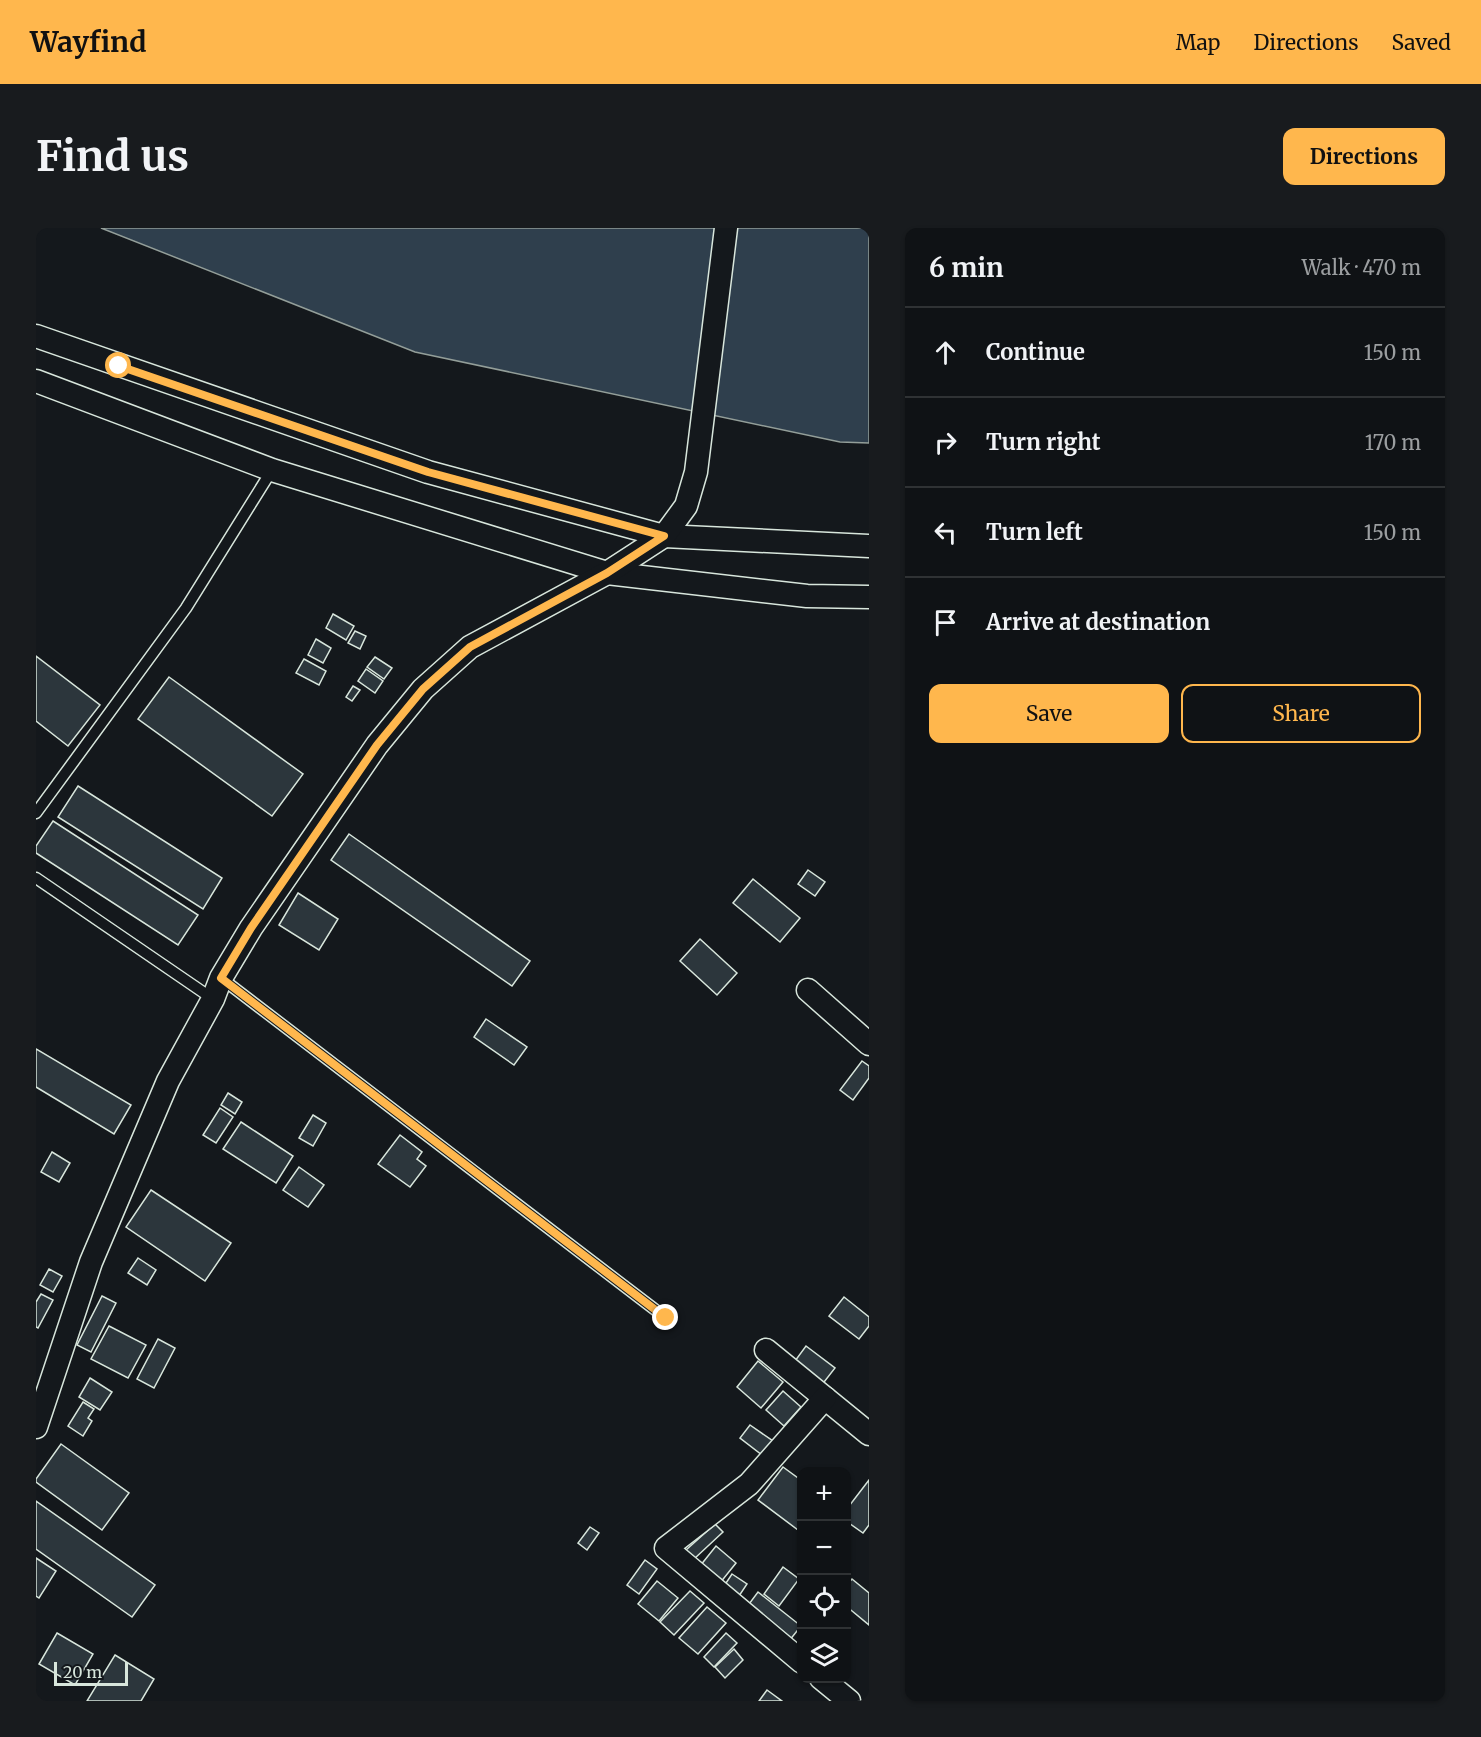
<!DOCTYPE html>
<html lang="en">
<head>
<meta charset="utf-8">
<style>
  :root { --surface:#0f1215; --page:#181b1e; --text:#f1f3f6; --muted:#9b9ea0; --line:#2f3234; --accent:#ffb74d }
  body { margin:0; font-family:Merriweather,serif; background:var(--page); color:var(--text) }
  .controls { position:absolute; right:18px; bottom:18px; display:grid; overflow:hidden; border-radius:12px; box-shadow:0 2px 4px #0004 }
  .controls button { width:54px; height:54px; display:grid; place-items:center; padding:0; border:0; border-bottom:2px solid var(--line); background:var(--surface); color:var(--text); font:30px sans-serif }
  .scale { position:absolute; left:18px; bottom:15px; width:74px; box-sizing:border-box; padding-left:6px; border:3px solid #d8e6dc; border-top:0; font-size:16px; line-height:21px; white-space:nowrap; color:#d8e6dc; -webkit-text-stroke:4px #14181c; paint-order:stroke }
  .stop { position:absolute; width:18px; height:18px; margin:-14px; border:4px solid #ffb74d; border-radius:50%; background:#fff }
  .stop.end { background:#ffb74d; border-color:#fff; box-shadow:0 2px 6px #0008 }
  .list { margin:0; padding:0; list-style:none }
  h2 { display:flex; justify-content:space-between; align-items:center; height:78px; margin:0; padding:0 24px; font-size:26px }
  h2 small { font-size:20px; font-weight:400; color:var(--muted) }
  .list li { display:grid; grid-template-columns:39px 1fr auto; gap:18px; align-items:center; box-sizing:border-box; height:90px; padding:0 24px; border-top:2px solid var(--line) }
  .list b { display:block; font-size:22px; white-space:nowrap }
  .list em { font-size:20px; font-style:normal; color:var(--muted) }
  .actions { display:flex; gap:12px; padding:18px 24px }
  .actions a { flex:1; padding:14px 0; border:2px solid var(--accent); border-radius:12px; text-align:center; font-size:21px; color:var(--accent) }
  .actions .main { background:var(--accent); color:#111 }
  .icon { flex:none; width:33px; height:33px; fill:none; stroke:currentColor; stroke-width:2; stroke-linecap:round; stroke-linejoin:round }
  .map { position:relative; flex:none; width:833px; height:1473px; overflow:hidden; border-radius:12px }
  header { display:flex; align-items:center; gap:36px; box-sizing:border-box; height:84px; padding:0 30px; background:var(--accent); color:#111 }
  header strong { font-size:28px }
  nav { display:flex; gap:33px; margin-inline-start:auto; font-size:21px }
  .intro { display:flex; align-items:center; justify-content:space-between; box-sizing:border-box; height:144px; padding:0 36px }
  h1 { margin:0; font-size:42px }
  .button { padding:15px 27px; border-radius:12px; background:var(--accent); color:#111; font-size:21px; font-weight:700 }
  main { display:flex; gap:36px; padding:0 36px }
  aside { flex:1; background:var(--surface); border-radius:12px; box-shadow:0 2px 4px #0004 }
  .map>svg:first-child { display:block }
</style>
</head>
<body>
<header>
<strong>Wayfind</strong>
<nav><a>Map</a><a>Directions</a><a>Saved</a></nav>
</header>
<div class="intro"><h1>Find us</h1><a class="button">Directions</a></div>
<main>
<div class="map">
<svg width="833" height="1473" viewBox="0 0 833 1473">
  <rect width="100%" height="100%" fill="#14181c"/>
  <!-- water -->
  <polygon fill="#2f3f4d" stroke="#939e99" stroke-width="1.5" points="65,0 833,0 833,215 804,214 379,124"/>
  <!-- building -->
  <g fill="#2c363c" stroke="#d8e6dc" stroke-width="1.5">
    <polygon points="297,386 318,398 310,412 290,400"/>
    <polygon points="319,403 330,408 324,421 312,415"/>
    <polygon points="280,411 295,420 287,435 272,427"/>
    <polygon points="0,428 64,477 32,518 0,493"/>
    <polygon points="339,429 356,440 348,451 331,439"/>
    <polygon points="268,431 290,443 283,457 260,445"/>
    <polygon points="330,441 347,453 339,465 322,453"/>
    <polygon points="133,449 267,546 236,588 102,491"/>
    <polygon points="317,458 324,462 316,473 310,469"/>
    <polygon points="42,558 186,650 167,681 22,589"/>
    <polygon points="17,593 162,687 142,717 0,625 0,618"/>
    <polygon points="313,606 494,733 476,758 295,632"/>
    <polygon points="772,642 789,654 779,668 762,656"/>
    <polygon points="717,651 764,690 744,714 697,675"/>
    <polygon points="262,665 302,691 283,722 243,697"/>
    <polygon points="664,711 701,745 681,767 644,733"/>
    <polygon points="450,791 491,819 478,837 438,809"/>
    <polygon points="0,821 95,877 78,906 0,859"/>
    <polygon points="826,833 833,838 833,850 817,872 804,862"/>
    <polygon points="192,865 206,874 199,886 185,877"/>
    <polygon points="184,880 197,889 180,915 167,907"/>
    <polygon points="277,887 290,895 277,918 263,910"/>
    <polygon points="205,894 257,928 240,955 187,921"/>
    <polygon points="364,907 386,924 381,931 390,938 374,959 342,936"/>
    <polygon points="16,924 34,935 23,954 5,944"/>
    <polygon points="263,939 288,957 272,979 247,962"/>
    <polygon points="115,962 195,1015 169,1053 90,999"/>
    <polygon points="102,1030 120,1042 111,1057 92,1045"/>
    <polygon points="13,1041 26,1048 17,1064 4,1057"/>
    <polygon points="5,1066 17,1072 2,1100 0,1099 0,1074"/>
    <polygon points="66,1068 80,1075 55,1124 41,1117"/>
    <polygon points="808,1069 833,1089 833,1098 823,1111 793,1088"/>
    <polygon points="73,1098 110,1117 92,1150 55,1131"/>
    <polygon points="122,1111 139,1120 118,1160 101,1151"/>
    <polygon points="770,1118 799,1140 785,1158 756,1137"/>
    <polygon points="722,1133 747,1154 725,1180 701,1159"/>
    <polygon points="54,1150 76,1164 64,1182 43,1169"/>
    <polygon points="747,1163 765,1179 748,1198 730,1182"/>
    <polygon points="47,1174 58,1181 52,1190 56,1193 47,1208 32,1198"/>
    <polygon points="714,1197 737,1213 726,1227 704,1210"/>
    <polygon points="25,1216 93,1265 66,1302 0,1254 0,1251"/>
    <polygon points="747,1239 766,1253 766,1305 722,1272"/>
    <polygon points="833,1252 833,1297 827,1305 810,1293 810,1282"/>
    <polygon points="0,1273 119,1357 96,1389 0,1321"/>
    <polygon points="679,1296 687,1304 658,1331 650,1322"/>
    <polygon points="554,1299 563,1305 551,1322 542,1315"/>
    <polygon points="680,1318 700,1335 684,1355 664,1338"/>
    <polygon points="0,1330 20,1343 3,1370 0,1368"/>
    <polygon points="609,1332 621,1341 603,1366 591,1357"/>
    <polygon points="747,1339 763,1351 743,1378 728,1366"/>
    <polygon points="696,1346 711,1356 703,1368 688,1358"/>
    <polygon points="816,1351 833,1365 833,1397 810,1378 810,1367 814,1363 810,1360 810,1358"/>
    <polygon points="621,1353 642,1370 623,1393 602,1376"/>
    <polygon points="654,1363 668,1375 638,1407 624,1394"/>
    <polygon points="722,1364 765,1398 753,1413 710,1380"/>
    <polygon points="671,1379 690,1395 662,1426 643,1410"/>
    <polygon points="21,1405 57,1426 39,1457 3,1436"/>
    <polygon points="690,1405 701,1415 678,1439 668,1429"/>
    <polygon points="698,1421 707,1432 689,1450 679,1439"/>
    <polygon points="79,1427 118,1451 105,1473 51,1473"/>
    <polygon points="731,1462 746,1473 723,1473"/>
  </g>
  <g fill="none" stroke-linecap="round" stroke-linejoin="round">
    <defs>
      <g id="service">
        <polyline points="0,585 150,380 236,242"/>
        <polyline points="0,650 177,771"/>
        <polyline points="185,750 630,1090"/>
      </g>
      <g id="minor">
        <polyline points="0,108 392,244 628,308 833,318"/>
        <polyline points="0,153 236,242 571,345 771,368 833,369"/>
        <polyline points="772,762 833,816"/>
        <polyline points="730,1122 833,1206"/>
        <polyline points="0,1199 55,1034 132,853 177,771 185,750 215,700 341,517 387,461 434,419 571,345 628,308 650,278 660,244 690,0"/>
        <polyline points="766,1434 630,1320 713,1256 789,1170"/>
        <polyline points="785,1450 813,1473"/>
      </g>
    </defs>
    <!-- service casing -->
    <use href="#service" stroke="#d8e6dc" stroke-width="13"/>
    <!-- minor casing -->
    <use href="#minor" stroke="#d8e6dc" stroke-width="25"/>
    <!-- service -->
    <use href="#service" stroke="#14181c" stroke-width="10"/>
    <!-- minor -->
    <use href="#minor" stroke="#14181c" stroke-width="22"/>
  </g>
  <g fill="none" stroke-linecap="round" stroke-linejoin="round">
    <!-- route -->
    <polyline stroke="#ffb74d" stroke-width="8" points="83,138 392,244 628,308 571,345 434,419 387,461 341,517 215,700 185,750 630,1090"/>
  </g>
</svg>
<div class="controls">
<button>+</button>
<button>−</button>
<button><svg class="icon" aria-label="locate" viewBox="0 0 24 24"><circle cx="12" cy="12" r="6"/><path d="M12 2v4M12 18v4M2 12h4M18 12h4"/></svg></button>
<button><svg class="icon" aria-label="layers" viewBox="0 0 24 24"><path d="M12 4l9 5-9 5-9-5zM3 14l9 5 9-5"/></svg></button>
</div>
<div class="scale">20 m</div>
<div class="stop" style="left:83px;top:138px"></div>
<div class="stop end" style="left:630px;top:1090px"></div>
</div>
<aside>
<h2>6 min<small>Walk · 470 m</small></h2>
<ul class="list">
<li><svg class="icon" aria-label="ahead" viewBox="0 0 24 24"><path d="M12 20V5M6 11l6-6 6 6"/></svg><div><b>Continue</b></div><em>150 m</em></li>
<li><svg class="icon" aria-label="right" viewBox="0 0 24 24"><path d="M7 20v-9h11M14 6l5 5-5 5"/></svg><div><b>Turn right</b></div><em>170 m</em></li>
<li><svg class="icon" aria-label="left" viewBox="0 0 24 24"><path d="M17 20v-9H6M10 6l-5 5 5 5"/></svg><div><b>Turn left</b></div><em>150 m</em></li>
<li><svg class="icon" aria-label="arrive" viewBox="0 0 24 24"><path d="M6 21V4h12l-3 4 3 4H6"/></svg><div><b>Arrive at destination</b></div></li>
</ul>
<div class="actions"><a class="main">Save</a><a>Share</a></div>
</aside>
</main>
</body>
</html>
